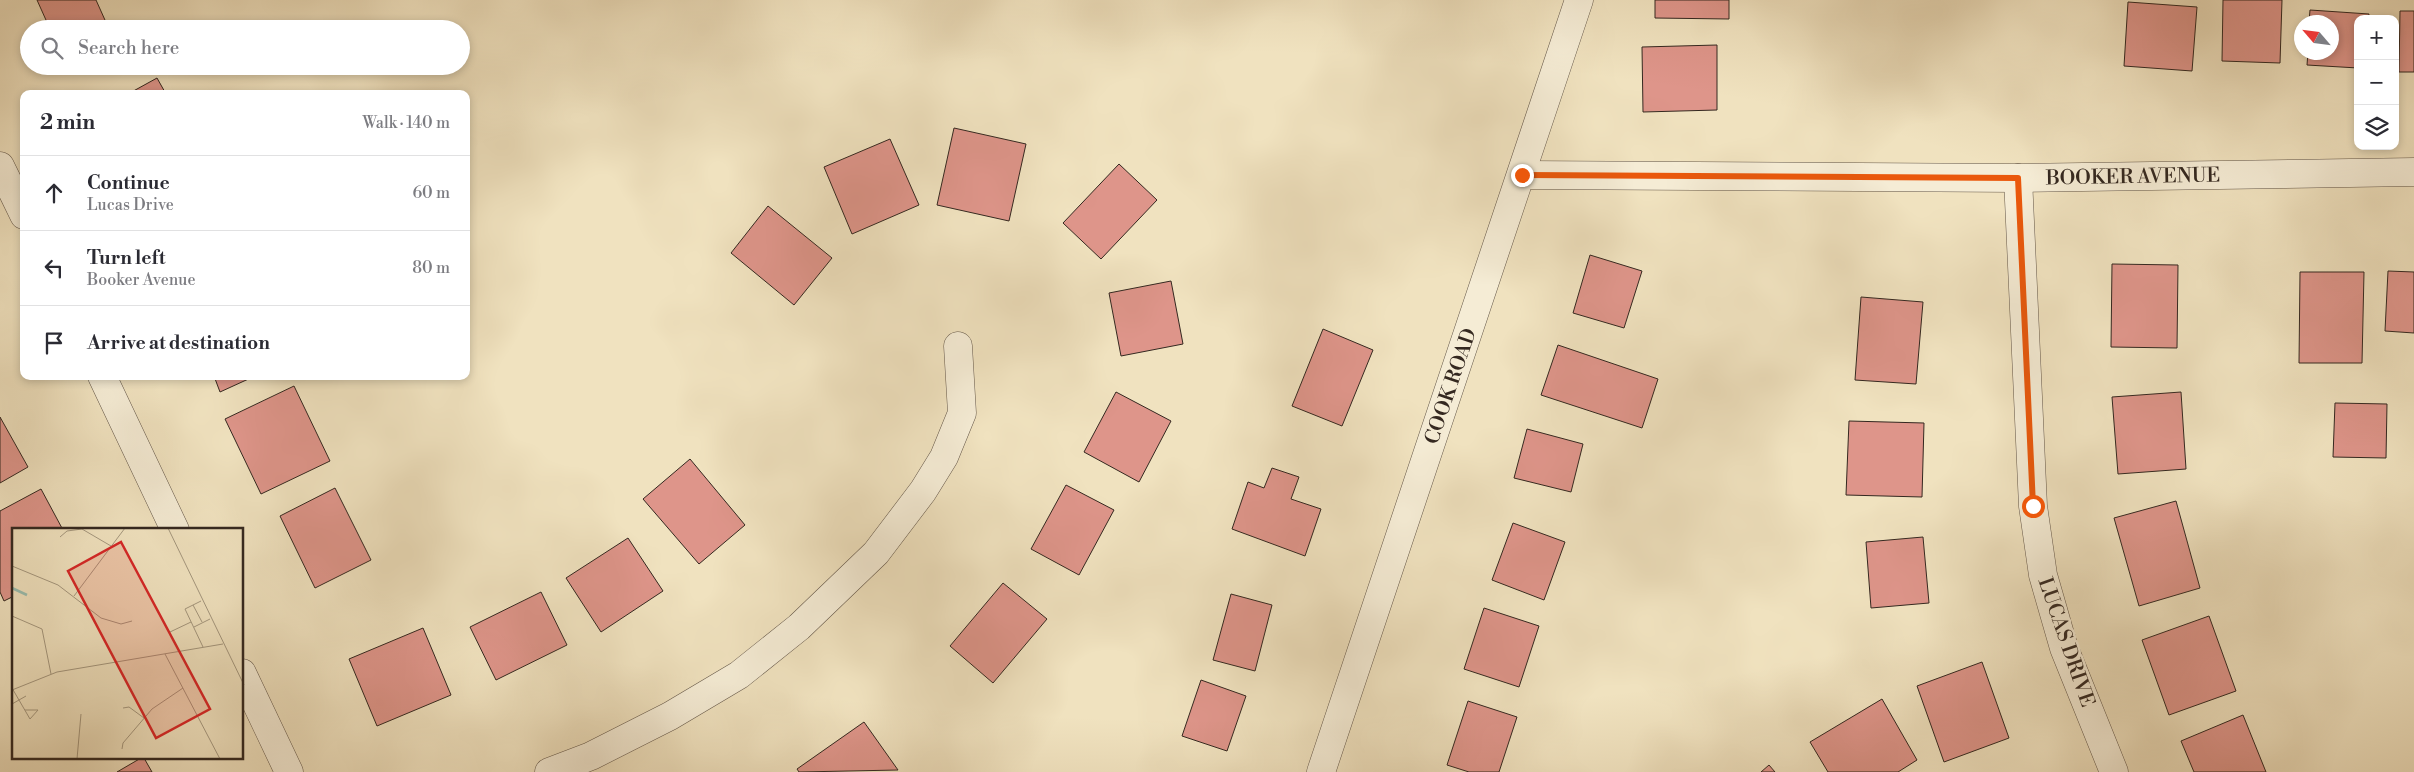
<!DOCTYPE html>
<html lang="en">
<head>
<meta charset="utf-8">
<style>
  :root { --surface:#fff; --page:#f2f2f3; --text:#2b2b33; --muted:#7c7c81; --line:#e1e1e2 }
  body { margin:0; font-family:"Libre Bodoni",serif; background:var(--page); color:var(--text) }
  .controls { position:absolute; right:15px; top:15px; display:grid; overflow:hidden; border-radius:10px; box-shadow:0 2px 8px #0003 }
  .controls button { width:45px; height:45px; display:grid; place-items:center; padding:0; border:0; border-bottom:1px solid var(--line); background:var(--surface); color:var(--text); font:25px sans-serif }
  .compass { position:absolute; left:2294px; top:15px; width:45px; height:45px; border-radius:50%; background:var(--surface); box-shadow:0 2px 8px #0003; rotate:298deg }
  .stop { position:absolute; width:15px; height:15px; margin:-11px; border:4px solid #ea580c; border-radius:50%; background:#fff }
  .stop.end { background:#ea580c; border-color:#fff; box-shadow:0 1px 5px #0008 }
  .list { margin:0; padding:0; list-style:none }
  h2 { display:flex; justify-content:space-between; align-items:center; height:65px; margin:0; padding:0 20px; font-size:21px }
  h2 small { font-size:16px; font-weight:400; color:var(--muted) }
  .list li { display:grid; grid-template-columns:32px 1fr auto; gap:15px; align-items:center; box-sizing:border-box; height:75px; padding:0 20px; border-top:1px solid var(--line) }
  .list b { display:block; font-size:19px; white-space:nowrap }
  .list p { margin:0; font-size:16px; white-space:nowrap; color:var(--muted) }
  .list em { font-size:16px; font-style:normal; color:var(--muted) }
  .icon { flex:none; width:28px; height:28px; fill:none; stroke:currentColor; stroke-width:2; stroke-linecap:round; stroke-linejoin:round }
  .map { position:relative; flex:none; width:2414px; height:772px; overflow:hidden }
  .search { position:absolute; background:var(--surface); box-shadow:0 2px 8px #0003; left:20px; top:20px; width:450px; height:55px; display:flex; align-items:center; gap:12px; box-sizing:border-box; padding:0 18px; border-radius:28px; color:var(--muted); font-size:19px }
  .panel { position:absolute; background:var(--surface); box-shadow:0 2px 8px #0003; left:20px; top:90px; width:450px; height:290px; border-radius:10px }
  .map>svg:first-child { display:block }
</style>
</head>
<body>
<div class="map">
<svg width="2414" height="772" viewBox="0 0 2414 772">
  <rect width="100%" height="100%" fill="#f0e2bf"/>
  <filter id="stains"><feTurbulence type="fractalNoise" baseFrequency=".004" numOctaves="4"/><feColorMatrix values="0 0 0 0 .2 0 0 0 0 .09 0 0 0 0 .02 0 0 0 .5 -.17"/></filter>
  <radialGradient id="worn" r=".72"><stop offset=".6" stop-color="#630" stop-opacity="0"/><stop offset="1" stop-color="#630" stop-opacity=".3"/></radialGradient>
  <!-- building -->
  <g fill="#de958a" stroke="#342820">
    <polygon points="37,0 96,0 109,29 50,29"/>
    <polygon points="1655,0 1729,0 1729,19 1655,18"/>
    <polygon points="2223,0 2282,0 2280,63 2222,61"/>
    <polygon points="2128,2 2197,7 2192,71 2124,66"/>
    <polygon points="2310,10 2369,14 2368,19 2358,19 2358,68 2307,65 2308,52 2332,52 2332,22 2309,22"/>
    <polygon points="2400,11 2414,11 2414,72 2399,72"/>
    <polygon points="1717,45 1717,110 1643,112 1642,47"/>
    <polygon points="157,78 166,94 128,94"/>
    <polygon points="954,128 1026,144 1009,221 937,205"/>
    <polygon points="890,139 919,205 852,234 824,167"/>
    <polygon points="1119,164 1157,200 1101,259 1063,223"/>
    <polygon points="768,206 832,258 794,305 731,253"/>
    <polygon points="1590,255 1642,271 1624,328 1573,313"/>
    <polygon points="2112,264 2178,265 2177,348 2111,347"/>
    <polygon points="2388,271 2414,272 2414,333 2385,331"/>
    <polygon points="2300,272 2364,272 2362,363 2299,363"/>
    <polygon points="1171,281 1183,344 1121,356 1109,293"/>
    <polygon points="1861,297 1923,302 1916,384 1855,380"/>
    <polygon points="1323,329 1373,350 1342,426 1292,406"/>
    <polygon points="1558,345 1658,379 1642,428 1541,395"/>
    <polygon points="214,376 255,376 220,392"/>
    <polygon points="294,386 330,461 261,494 225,419"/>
    <polygon points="1116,392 1171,421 1139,482 1084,452"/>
    <polygon points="2181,392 2186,469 2118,474 2112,397"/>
    <polygon points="2335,403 2387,404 2386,458 2333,457"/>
    <polygon points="0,417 28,467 0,483"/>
    <polygon points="1849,421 1924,423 1922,497 1846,495"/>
    <polygon points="1527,429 1583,444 1571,492 1514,478"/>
    <polygon points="690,459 745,525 699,564 643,499"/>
    <polygon points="1272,468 1299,477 1291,499 1321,509 1305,556 1232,529 1248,482 1264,488"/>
    <polygon points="1066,485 1114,510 1079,575 1031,549"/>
    <polygon points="335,488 371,560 315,588 280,516"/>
    <polygon points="41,489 63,530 14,530 14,596 4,601 0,592 0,511"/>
    <polygon points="2176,501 2200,588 2139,606 2114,518"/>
    <polygon points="1513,523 1565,542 1544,600 1492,580"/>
    <polygon points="1923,537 1929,603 1871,608 1866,542"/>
    <polygon points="628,538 663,591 601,632 566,578"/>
    <polygon points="1003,583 1047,619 993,683 950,646"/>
    <polygon points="541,592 567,645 496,680 470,627"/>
    <polygon points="1231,594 1272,605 1255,671 1213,660"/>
    <polygon points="1484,608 1539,626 1519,687 1464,669"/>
    <polygon points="2209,616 2236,691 2169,715 2142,640"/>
    <polygon points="423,628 451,695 377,726 349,659"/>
    <polygon points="1982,662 2009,738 1944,762 1917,686"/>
    <polygon points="1201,680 1246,696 1227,751 1182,736"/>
    <polygon points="1882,699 1917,760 1898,772 1828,772 1810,742"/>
    <polygon points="1468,701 1517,717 1499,772 1469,772 1447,765"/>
    <polygon points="2243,715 2266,772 2194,772 2181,741"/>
    <polygon points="864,722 898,770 799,772 797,769"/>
    <polygon points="141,758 144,758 152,772 117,772"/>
    <polygon points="1769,765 1775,772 1761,772"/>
  </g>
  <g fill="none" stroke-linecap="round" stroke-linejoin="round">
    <defs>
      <g id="street">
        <polyline points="0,166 24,215"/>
        <polyline points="1522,175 2018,178 2414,172"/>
        <polyline points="2018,178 2033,506 2043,575 2064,648 2114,772"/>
        <polyline points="102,376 175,530"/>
        <polyline points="242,673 289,772"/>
        <polyline points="549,772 591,756 670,716 739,675 799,627 876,553 923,491 944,457 962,413 958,346"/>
        <polyline points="1321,772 1579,0"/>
      </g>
    </defs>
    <!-- street casing -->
    <use href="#street" stroke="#635648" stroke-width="29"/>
    <!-- street -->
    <use href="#street" stroke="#f5ecd5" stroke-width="28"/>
  </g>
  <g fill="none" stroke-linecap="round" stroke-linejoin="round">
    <!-- route -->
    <polyline stroke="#ea580c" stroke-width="6" points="1522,175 2018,178 2033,506"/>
  </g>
  <g text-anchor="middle" stroke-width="5" stroke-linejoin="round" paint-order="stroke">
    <!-- street labels -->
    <g font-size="20" fill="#342820" stroke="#f5ecd5">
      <text transform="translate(2133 176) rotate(-1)" y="7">BOOKER AVENUE</text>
      <text transform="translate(1450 386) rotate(-71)" y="7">COOK ROAD</text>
      <text transform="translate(2067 642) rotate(71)" y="7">LUCAS DRIVE</text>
    </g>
  </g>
  <!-- overview -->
  <g transform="translate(12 528)">
    <rect width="231" height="231" fill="#f0e2bf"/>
    <path fill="none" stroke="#9abeb0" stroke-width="2.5" d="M0 60 15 67"/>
    <path fill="none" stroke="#a5987f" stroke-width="1" d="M156 0 232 157M48 9 55 3 70 1 99 18M0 38 46 57 89 90 109 96 120 93M62 68 113 0M189 73 173 81 191 119M181 77 190 94M0 88 30 101 39 146M182 99 198 91M158 104 179 94M153 126 208 231M0 160 18 191 26 182H13M0 162 45 144 211 116M0 176 14 168M111 180 117 179 132 190M110 221 111 215 140 181 171 160M65 231 69 186"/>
    <path fill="#d62828" fill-opacity="0.15" stroke="#d62828" stroke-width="2.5" d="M109 14 198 181 144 210 56 43Z"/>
    <rect width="231" height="231" fill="none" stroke="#342820" stroke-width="2.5"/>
  </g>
  <rect width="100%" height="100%" filter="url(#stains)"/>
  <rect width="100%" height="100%" fill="url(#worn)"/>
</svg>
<div class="controls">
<button>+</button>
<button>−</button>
<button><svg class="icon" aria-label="layers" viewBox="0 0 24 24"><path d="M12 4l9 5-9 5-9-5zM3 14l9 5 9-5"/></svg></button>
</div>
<svg class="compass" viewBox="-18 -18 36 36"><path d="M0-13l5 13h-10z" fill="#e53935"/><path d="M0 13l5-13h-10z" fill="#7c7c81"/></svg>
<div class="stop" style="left:2033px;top:506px"></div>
<div class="stop end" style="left:1522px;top:175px"></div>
<div class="search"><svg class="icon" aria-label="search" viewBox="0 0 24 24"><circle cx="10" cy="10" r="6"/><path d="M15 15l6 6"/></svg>Search here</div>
<section class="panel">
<h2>2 min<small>Walk · 140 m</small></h2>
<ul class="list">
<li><svg class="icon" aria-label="ahead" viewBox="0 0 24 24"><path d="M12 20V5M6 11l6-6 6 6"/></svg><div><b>Continue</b><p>Lucas Drive</p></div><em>60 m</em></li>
<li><svg class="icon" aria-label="left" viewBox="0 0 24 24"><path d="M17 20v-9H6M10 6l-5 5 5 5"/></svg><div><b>Turn left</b><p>Booker Avenue</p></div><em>80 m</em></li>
<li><svg class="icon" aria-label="arrive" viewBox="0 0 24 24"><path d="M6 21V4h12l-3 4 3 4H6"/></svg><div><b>Arrive at destination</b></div></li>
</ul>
</section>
</div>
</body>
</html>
